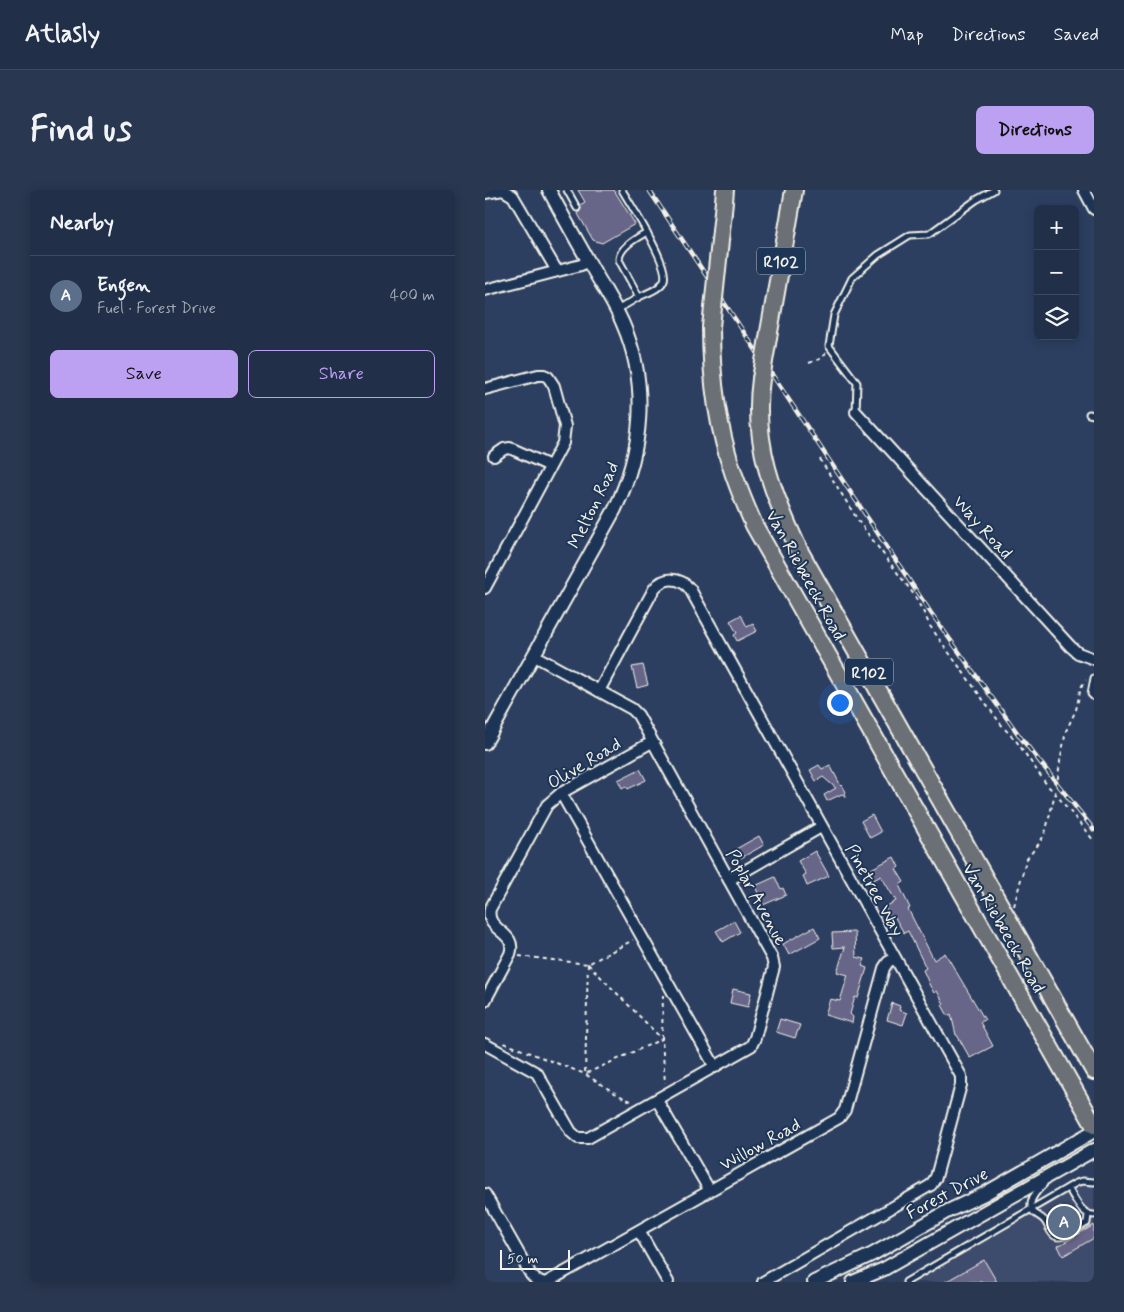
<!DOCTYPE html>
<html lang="en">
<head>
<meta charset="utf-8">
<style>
  :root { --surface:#212f49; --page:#293750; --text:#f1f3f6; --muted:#a2a9b4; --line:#3e4a61; --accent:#bca0f2 }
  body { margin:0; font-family:Mynerve,sans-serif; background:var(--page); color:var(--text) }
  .controls { position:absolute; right:15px; top:15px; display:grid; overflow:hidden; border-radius:8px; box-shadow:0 2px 12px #0003 }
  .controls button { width:45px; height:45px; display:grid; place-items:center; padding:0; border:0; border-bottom:1px solid var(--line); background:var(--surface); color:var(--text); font:25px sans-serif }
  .scale { position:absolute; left:15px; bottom:12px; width:70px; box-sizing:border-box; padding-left:5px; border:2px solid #f4f1e8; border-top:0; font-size:14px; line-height:18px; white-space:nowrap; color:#f4f1e8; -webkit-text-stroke:4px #1d3557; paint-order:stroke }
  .you { position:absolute; left:354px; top:512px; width:18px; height:18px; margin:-12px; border:4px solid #fff; border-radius:50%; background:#1a73e8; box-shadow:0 0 0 8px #1a73e833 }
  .badge { display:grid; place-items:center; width:32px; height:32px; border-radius:50%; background:var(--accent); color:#fff; font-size:16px; font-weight:700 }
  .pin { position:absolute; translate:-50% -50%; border:2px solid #fff; box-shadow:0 1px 5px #0006 }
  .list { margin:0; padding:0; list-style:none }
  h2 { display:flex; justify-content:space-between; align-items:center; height:65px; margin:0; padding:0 20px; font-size:21px }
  h2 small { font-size:16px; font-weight:400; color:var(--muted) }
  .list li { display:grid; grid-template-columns:32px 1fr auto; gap:15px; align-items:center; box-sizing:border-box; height:80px; padding:0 20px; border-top:1px solid var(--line) }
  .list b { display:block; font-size:19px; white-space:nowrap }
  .list p { margin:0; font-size:16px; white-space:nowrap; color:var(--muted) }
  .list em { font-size:16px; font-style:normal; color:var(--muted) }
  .actions { display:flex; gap:10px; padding:15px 20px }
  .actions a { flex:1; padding:11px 0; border:1px solid var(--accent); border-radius:8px; text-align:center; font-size:18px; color:var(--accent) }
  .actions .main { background:var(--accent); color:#111 }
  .icon { flex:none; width:28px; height:28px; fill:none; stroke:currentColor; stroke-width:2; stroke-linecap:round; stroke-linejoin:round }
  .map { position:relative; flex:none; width:609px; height:1092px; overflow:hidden; border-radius:8px }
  header { display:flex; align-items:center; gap:30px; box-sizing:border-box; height:70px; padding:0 25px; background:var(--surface); border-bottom:1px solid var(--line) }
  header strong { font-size:24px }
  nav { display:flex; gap:28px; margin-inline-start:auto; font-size:18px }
  .intro { display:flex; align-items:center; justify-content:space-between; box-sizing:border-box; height:120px; padding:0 30px }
  h1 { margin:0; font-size:35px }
  .button { padding:12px 22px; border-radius:8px; background:var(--accent); color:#111; font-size:18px; font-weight:700 }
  main { display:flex; gap:30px; padding:0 30px }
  aside { flex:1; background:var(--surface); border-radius:8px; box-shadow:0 2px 12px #0003 }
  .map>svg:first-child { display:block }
</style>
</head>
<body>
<header>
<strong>Atlasly</strong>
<nav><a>Map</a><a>Directions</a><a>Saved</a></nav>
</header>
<div class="intro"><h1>Find us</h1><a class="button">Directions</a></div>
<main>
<aside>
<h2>Nearby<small></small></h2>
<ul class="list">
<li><span class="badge" style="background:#5c6f8a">A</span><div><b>Engen</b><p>Fuel · Forest Drive</p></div><em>400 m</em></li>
</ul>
<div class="actions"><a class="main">Save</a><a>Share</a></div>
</aside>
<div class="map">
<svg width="609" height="1092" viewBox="0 0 609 1092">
  <rect width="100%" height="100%" fill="#2c3f61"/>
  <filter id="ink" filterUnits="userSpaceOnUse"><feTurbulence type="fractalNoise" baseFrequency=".02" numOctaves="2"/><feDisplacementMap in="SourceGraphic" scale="10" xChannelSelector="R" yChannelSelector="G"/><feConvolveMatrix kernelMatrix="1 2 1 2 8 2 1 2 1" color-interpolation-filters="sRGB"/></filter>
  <g filter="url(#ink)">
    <!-- built -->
    <polygon fill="#3e4b6d" points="598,992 609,993 609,1092 420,1092"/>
    <!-- building -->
    <g fill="#686688" stroke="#f4f1e8">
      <polygon points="93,0 129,0 150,34 117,53 108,50 93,24 96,19 95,15 100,12"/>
      <polygon points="256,425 262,437 268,434 272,441 252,451 249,445 252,443 245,431"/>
      <polygon points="158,475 163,495 152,498 147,477"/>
      <polygon points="334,575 337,579 345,575 356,596 357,595 361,602 359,603 362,607 357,604 342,611 339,605 351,598 338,587 331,591 325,580"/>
      <polygon points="155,579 161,590 143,599 141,596 137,598 133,590"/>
      <polygon points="387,625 396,642 385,648 376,631"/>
      <polygon points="274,646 279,655 256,668 251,659"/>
      <polygon points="330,661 344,686 322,696 318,686 321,684 313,671"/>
      <polygon points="409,667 414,677 411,679 419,692 414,695 425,718 423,719 449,770 460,763 500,830 495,832 508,856 485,868 472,845 471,845 466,824 463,826 457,815 459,814 452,801 449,803 445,796 438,780 441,778 423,741 419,743 409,726 406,728 400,717 411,711 396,686 387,691 382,681"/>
      <polygon points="290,687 296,699 298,698 301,705 278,715 270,696"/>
      <polygon points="249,731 255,742 238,752 231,741"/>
      <polygon points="329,737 335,748 304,765 298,754"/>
      <polygon points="370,742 371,767 380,769 377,776 382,778 373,808 370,807 365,824 368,827 367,833 340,825 345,809 355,811 363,785 352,782 360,757 348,758 347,743"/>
      <polygon points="248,799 266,803 263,817 245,813"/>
      <polygon points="407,813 415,816 414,820 422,823 418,835 402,830"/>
      <polygon points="295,829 315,835 310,848 291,842"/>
      <polygon points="576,1016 588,1037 578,1042 567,1021"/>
      <polygon points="609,1035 609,1048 578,1066 573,1056"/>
      <polygon points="499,1070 512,1092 460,1092"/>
    </g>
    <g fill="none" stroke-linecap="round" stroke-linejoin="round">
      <defs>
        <g id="service">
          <polyline points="82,0 92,18"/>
          <path d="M137 0C146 15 185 76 179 90 176 99 162 103 154 107"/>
          <path d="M132 120 154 107 134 70C134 57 152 48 162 42"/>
          <polyline points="371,222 372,193 344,156 349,125 367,88 393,65 425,45 444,44 491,10 509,0"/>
          <polyline points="604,224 609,225"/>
          <polyline points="609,488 606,504 609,507"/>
          <path d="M559 994C554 999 547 1005 546 1013 545 1024 553 1024 559 1030 564 1035 565 1047 574 1047 582 1047 594 1037 602 1033L603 1025"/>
          <path d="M583 998C590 1008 596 1025 609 1025"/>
          <polyline points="421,1092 591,993 597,991 609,992"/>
        </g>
        <g id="minor">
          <polyline points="599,0 609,19"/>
          <polyline points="0,3 18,0 28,6 72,81"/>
          <polyline points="0,100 96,75 103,71"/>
          <polyline points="0,199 53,185 59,185 63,187 69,196 80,236 78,253 0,398"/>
          <polyline points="371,222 585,456 593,463 609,469"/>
          <polyline points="9,266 19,259 25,258 65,276"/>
          <path d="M114 501 169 399C179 386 195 387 205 399L476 886V895L451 987 446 995 278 1092"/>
          <polyline points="76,603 230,877"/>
          <polyline points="244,690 336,637"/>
          <path d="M0 811 25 764C33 741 0 742 5 719L62 615 76 603 167 552"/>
          <polyline points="0,854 52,883 86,942 93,948 103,948 266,856 270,848 289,777 287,768 153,525 147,519 48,465"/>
          <polyline points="172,910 225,1001"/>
          <polyline points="0,1004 46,1085 51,1090 57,1092"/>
          <polyline points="154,1041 183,1092"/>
          <polyline points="62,1092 354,928 360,920 399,778 403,772 410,768"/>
        </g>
        <g id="tertiary">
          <path d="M0 553 130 319C158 261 164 194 138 134 129 113 116 94 105 74 91 49 77 25 64 0"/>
          <polyline points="329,1092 388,1064 463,1021 499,1004 609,941"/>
          <polyline points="368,1092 399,1079 609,960"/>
        </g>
        <g id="primary">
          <polyline points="238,22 240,0"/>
          <path d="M226 137C226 187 232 237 249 285 255 302 262 319 269 335L609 935"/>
          <polyline points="284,142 309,0"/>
          <path d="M276 189C267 253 288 305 315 362L609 881"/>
        </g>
      </defs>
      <!-- service casing -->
      <use href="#service" stroke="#f4f1e8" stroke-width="9"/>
      <!-- minor casing -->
      <use href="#minor" stroke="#f4f1e8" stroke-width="14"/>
      <!-- tertiary casing -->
      <use href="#tertiary" stroke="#f4f1e8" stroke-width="16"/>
      <!-- primary casing -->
      <use href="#primary" stroke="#f4f1e8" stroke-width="20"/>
      <!-- path -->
      <g stroke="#f4f1e8" stroke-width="2" stroke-dasharray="4 4" stroke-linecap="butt">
        <polyline points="324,173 335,169 341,163"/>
        <polyline points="335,269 374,332 427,402 439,423 445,436 462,460 518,537 532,552 562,595 570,603 609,651"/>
        <polyline points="529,716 541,670 556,651 561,640 572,595 575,571 581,541 591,520 596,497 601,490"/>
        <polyline points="34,766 103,774 148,750"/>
        <polygon points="103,774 177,849 100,884"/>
        <polyline points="178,805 177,849 180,893"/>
        <polyline points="19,853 100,884 133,905 148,912"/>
      </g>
      <!-- service -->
      <use href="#service" stroke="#1d3557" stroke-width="5"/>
      <!-- minor -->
      <use href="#minor" stroke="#1d3557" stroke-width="10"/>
      <!-- tertiary -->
      <use href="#tertiary" stroke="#1d3557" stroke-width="12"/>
      <!-- primary -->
      <use href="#primary" stroke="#6a7074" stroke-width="16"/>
      <defs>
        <polyline id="rail" points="164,0 446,423 536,548 609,640"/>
      </defs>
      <!-- rail casing -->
      <use href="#rail" stroke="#f4f1e8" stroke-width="4.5"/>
      <!-- rail -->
      <use href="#rail" stroke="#1d3557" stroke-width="2.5" stroke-dasharray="8" stroke-linecap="butt"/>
      <defs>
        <g id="primary-bridge">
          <polyline points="226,137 238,22"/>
          <polyline points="276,189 284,142"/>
        </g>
      </defs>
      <!-- primary-bridge casing -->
      <use href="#primary-bridge" stroke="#f4f1e8" stroke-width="20" stroke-linecap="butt"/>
      <!-- primary-bridge -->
      <use href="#primary-bridge" stroke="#6a7074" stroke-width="16"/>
    </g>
  </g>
  <g text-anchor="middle" stroke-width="4" stroke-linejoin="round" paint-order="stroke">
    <!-- shield labels -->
    <g fill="#1d3557" stroke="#b4b9bc" stroke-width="1">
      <rect x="272" y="57.5" width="48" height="27" rx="4"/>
      <rect x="360" y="468.5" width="48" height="27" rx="4"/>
    </g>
    <g font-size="16" font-weight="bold" fill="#f4f1e8">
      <text x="296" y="77">R102</text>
      <text x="384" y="488">R102</text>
    </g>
    <!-- street labels -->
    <g font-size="18" fill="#f4f1e8" stroke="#1d3557">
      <text transform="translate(108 315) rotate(-64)" y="6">Melton Road</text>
      <text transform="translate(498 337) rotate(48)" y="6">Way Road</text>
      <text transform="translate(321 385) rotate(61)" y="6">Van Riebeeck Road</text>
      <text transform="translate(99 573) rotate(-31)" y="6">Olive Road</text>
      <text transform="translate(390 700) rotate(61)" y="6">Pinetree Way</text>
      <text transform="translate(272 707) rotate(61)" y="6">Poplar Avenue</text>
      <text transform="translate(519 738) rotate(60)" y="6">Van Riebeeck Road</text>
      <text transform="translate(275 954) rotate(-29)" y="6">Willow Road</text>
      <text transform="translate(462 1003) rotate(-28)" y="6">Forest Drive</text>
    </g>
  </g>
</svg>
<div class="controls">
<button>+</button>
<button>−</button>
<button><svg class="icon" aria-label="layers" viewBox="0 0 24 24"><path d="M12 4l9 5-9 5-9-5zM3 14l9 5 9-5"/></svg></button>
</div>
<div class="scale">50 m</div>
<div class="you"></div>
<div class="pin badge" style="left:579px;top:1032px;background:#5c6f8a">A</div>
</div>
</main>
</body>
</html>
